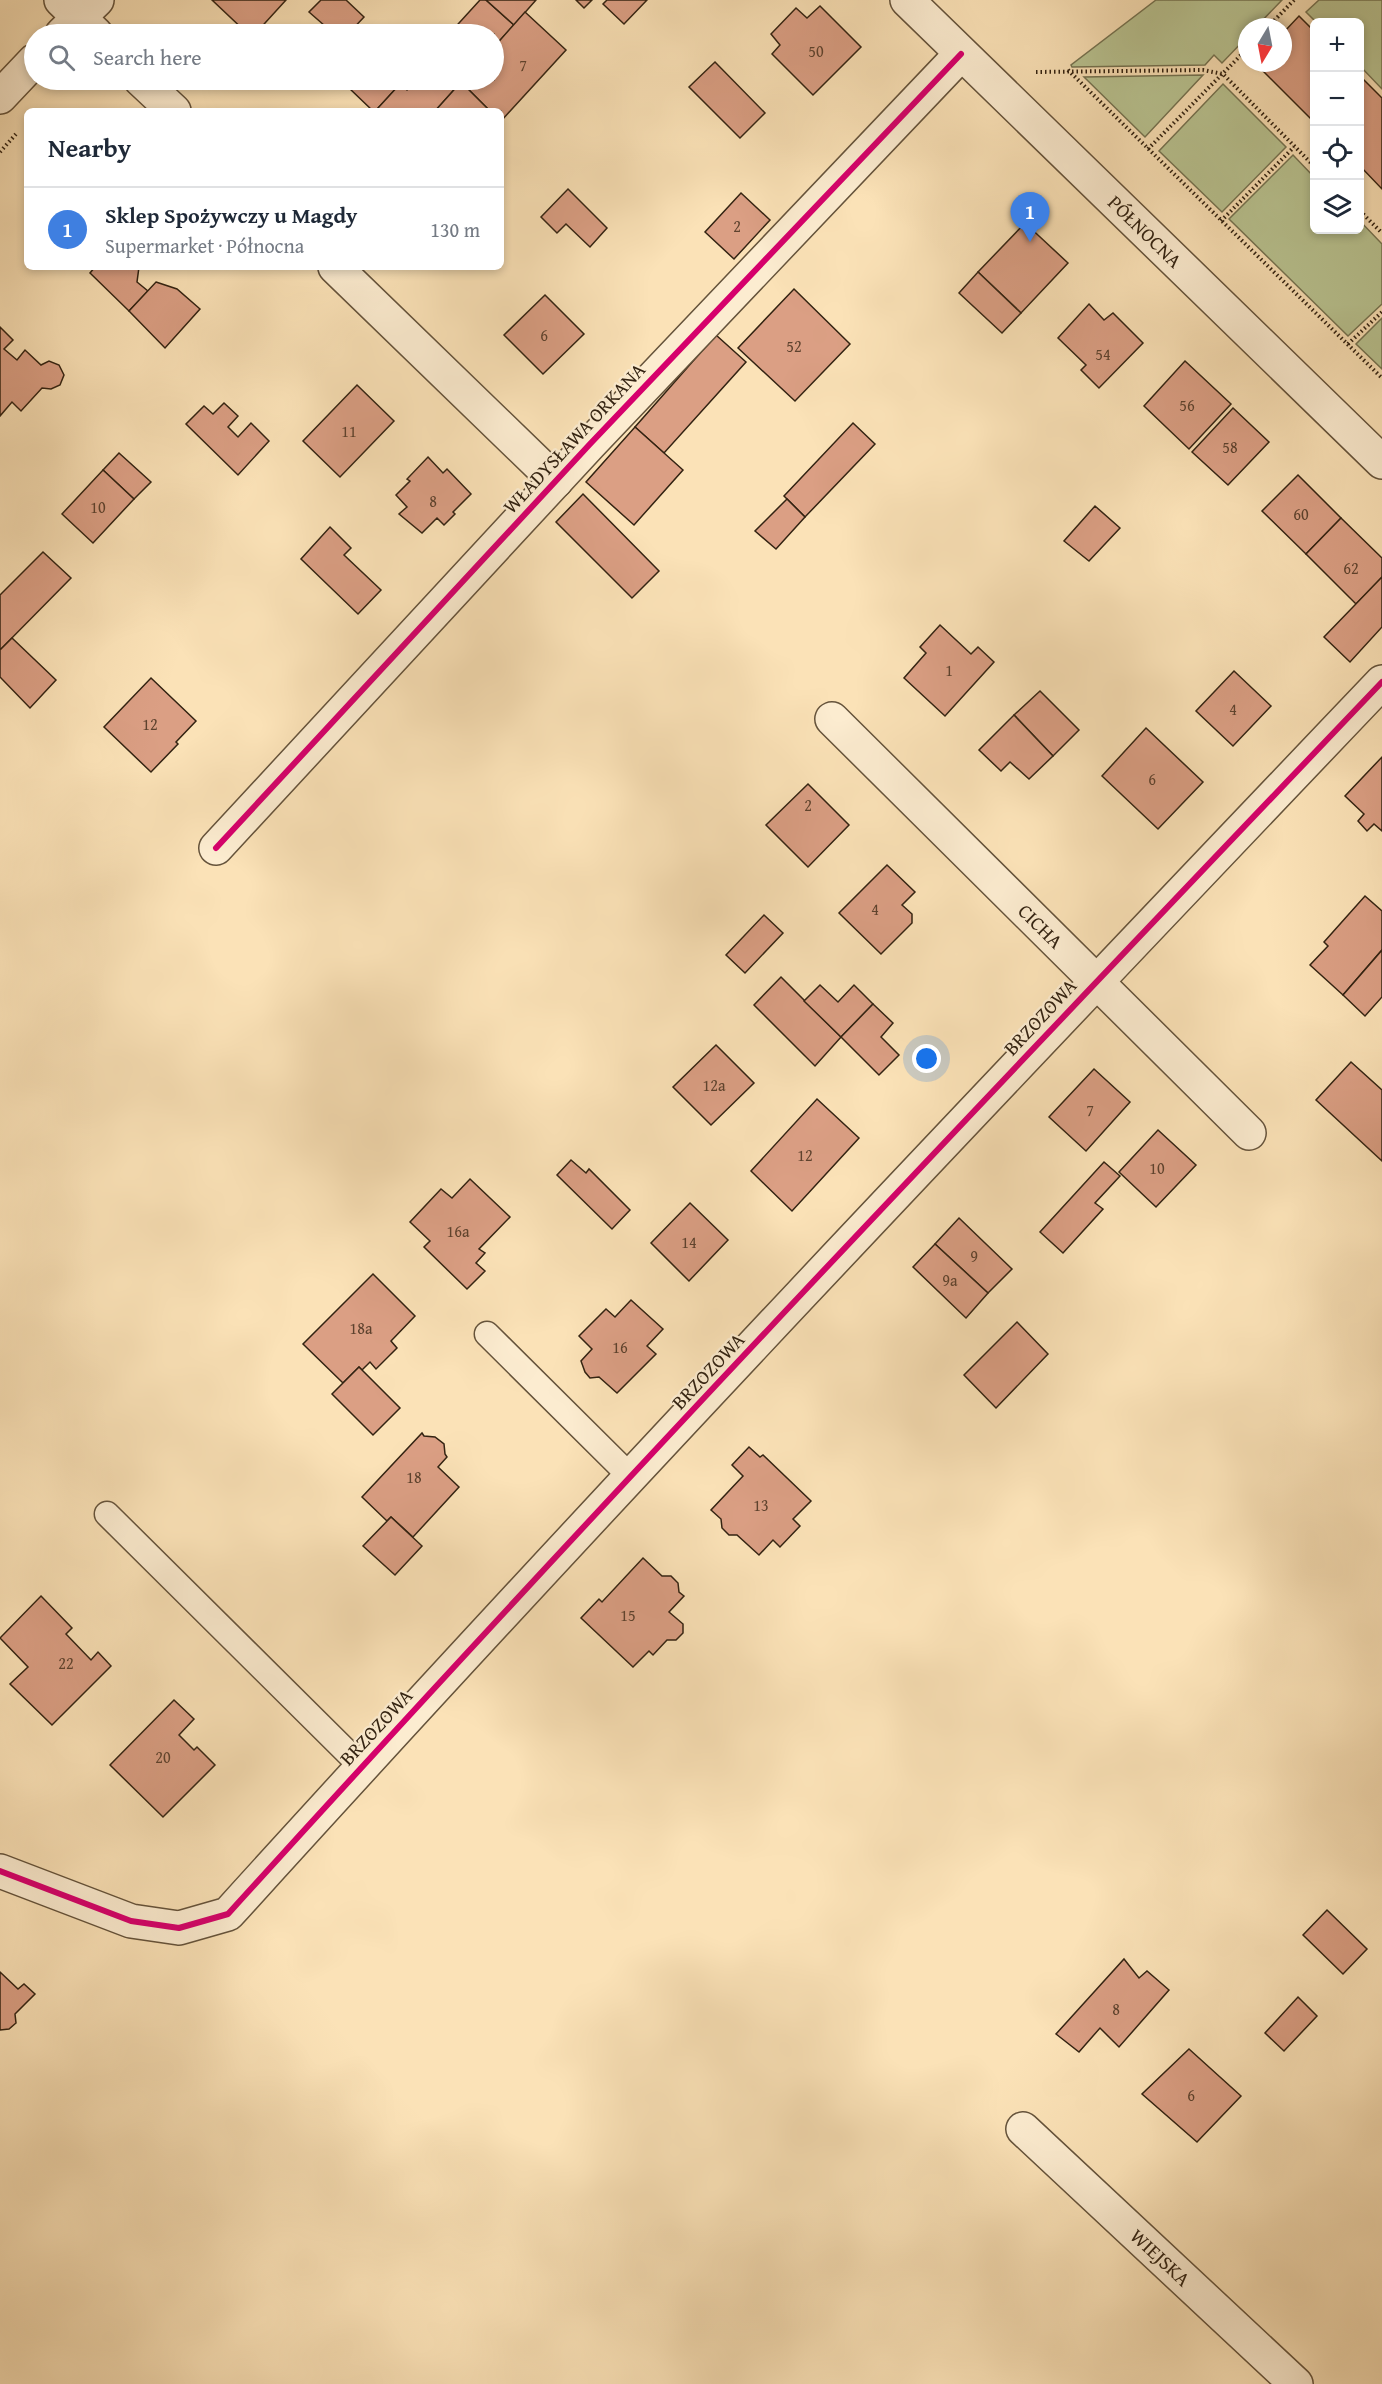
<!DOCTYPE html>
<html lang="en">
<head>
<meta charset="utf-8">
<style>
  :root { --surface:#fff; --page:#f6f6f7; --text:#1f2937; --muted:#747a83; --line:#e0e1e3; --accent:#8f2418 }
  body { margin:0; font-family:"Gentium Book Plus",serif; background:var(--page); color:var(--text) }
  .controls { position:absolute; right:18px; top:18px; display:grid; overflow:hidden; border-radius:9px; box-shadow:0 3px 9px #0003 }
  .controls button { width:54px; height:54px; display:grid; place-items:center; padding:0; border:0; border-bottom:2px solid var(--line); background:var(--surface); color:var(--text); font:30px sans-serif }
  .compass { position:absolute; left:1238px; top:18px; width:54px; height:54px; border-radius:50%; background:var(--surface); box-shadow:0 3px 9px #0003; rotate:190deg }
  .you { position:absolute; left:927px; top:1059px; width:21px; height:21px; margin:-15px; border:4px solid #fff; border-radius:50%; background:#1a73e8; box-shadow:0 0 0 9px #1a73e833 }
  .badge { display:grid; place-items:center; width:39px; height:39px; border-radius:50%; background:var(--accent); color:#fff; font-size:20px; font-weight:700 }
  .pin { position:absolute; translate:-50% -50px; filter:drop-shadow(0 2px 3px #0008) }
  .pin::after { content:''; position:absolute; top:32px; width:21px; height:18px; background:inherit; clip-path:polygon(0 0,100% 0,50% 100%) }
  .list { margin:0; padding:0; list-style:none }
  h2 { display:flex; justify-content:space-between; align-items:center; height:78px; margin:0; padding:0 24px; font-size:26px }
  h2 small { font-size:20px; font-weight:400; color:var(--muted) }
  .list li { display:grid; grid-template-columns:39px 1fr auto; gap:18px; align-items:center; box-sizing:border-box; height:84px; padding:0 24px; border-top:2px solid var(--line) }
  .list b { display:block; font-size:22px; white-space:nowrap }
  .list p { margin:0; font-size:20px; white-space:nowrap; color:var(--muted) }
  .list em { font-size:20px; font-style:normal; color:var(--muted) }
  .icon { flex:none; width:33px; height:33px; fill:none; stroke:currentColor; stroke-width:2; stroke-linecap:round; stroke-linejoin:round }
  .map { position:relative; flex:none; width:1382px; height:2384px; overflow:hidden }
  .search { position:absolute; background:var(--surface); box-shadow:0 3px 9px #0003; left:24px; top:24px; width:480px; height:66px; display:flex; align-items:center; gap:15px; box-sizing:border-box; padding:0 21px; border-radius:33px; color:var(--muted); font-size:22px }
  .panel { position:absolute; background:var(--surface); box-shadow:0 3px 9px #0003; left:24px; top:108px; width:480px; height:162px; border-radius:9px }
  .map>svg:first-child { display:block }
</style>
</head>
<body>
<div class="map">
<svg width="1382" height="2384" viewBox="0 0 1382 2384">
  <rect width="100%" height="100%" fill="#fbe2b7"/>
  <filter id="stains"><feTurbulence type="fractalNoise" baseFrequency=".00333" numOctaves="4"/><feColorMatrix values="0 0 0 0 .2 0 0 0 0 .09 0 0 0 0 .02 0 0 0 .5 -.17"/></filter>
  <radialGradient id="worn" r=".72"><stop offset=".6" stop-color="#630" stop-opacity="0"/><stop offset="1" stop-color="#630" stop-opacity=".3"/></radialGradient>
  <!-- green -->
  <g fill="#b9c492" stroke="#767452" stroke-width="1.5">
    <polygon points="1156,0 1282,0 1256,27 1247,27 1247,37 1222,63 1214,55 1205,65 1072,67 1071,65"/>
    <polygon points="1319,0 1382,0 1382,89 1360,66 1360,22 1316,22 1306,12"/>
    <polygon points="1203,75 1145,137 1084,77"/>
    <polygon points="1223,84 1286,147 1222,212 1159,151"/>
    <polygon points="1293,155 1314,177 1314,230 1360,230 1360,221 1382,244 1382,304 1348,336 1229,219"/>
    <polygon points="1382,318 1382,369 1356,344"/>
  </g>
  <!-- building -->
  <g fill="#db9f84" stroke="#332312" stroke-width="1.5">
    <polygon points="212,0 286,0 255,34 248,34"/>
    <polygon points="321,0 346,0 364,17 348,34 317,34 325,26 309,12"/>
    <polygon points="480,0 486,0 514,25 494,47 494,34 449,34"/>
    <polygon points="486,0 536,0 514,25"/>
    <polygon points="576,0 592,0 584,8"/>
    <polygon points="607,0 647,0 624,24 603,4"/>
    <polygon points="820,6 861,47 813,95 772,54 780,45 771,34 796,8 807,18"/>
    <polygon points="525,12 566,50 501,121 501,111 490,111 461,82 463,80 494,80 494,47"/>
    <polygon points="1299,16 1314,31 1314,122 1255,63 1283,63 1283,33"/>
    <polygon points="715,62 765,113 740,138 689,87"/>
    <polygon points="1360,76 1382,98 1382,189 1360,166"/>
    <polygon points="357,80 395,80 400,84 378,108 380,111 373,111 349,88"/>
    <polygon points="417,80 458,80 461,82 435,111 380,111 378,108 400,84 407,90"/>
    <polygon points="461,82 487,108 484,111 435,111"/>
    <polygon points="568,189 607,228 590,247 566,224 557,233 541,217"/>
    <polygon points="741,193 770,220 734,259 705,232"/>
    <polygon points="1025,223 1068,263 1021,313 978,272"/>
    <polygon points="95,267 139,267 137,282 148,291 129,311 90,273"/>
    <polygon points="978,272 1021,313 1002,333 959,293"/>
    <polygon points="156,282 177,289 200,309 165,348 129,311"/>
    <polygon points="794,289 850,344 795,401 738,348"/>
    <polygon points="545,295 584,334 543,374 504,335"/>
    <polygon points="1089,304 1104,320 1113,313 1143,343 1099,388 1081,370 1086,365 1058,338"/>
    <polygon points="0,327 13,340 4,349 17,360 25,350 41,365 49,361 59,365 64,375 60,385 51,389 42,388 21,411 12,402 0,416"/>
    <polygon points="716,335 746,362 664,453 635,427"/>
    <polygon points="1185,361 1231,404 1189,449 1144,406"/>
    <polygon points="357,385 394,421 340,477 303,441"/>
    <polygon points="224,403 238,416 228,427 238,437 251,423 269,441 238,475 186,424 204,406 213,414"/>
    <polygon points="1233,408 1269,442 1228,485 1192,452"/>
    <polygon points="853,423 875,444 805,517 784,496"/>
    <polygon points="635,427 683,470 634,525 586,482"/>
    <polygon points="119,453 151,482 134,499 103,470"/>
    <polygon points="428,457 443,473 447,469 471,494 453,512 455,514 444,525 437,518 422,533 399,514 407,507 396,495 410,481 407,479"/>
    <polygon points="103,470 134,499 93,543 62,514"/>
    <polygon points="1298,475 1341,518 1306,554 1262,511"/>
    <polygon points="583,494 659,571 632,598 556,522"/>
    <polygon points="787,499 805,517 776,549 755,531"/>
    <polygon points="1095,506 1120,528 1089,561 1064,541"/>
    <polygon points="1341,518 1382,558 1382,577 1356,604 1306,554"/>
    <polygon points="330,527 351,548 344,555 381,590 358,614 301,559"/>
    <polygon points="43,552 71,578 0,650 0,595"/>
    <polygon points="1382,577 1382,627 1350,662 1324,637"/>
    <polygon points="940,625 971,654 978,647 994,662 945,716 904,678 926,653 920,647"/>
    <polygon points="12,638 56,680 30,708 0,677 0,650"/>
    <polygon points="1234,671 1271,706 1233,746 1196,711"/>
    <polygon points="151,678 196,721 176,742 178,744 151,772 104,727"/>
    <polygon points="1040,691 1079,730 1053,756 1014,715"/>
    <polygon points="1014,715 1053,756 1029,779 1010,762 1001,771 979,750"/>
    <polygon points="1146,728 1203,782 1158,829 1102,776"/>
    <polygon points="1382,757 1382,831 1374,824 1367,831 1358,821 1364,814 1345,796"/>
    <polygon points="808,784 849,825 808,867 766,825"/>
    <polygon points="887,865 915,892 902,905 912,914 912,923 881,954 839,913"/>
    <polygon points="1365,896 1382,911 1382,950 1343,995 1310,965 1328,946 1324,942"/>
    <polygon points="764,915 783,933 745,973 726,955"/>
    <polygon points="1382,950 1382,997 1365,1016 1343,995"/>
    <polygon points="781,977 841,1037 815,1066 754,1005"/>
    <polygon points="820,985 838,1002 854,985 873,1004 841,1037 804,1001"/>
    <polygon points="873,1004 893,1023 881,1037 899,1055 879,1075 841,1037"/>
    <polygon points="716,1045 754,1083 711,1125 673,1087"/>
    <polygon points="1351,1062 1382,1090 1382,1161 1316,1100"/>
    <polygon points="1094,1069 1130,1102 1086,1151 1049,1117"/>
    <polygon points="817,1099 859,1138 792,1211 751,1171"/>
    <polygon points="1158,1130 1196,1165 1156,1207 1119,1172"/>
    <polygon points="571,1160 586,1173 589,1169 630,1210 612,1229 557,1175"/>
    <polygon points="1104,1162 1120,1176 1095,1203 1103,1209 1063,1253 1040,1232"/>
    <polygon points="470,1179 510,1217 479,1249 485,1253 476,1263 485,1271 467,1289 424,1247 430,1241 410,1222 441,1189 452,1198"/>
    <polygon points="690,1203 728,1240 689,1281 651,1243"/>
    <polygon points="959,1218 1012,1269 988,1293 935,1244"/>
    <polygon points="935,1244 988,1293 966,1318 913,1267"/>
    <polygon points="373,1274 415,1316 391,1341 397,1348 376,1369 370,1362 362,1370 359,1367 343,1383 303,1344"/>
    <polygon points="631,1300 663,1329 647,1346 656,1354 617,1393 599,1377 590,1378 585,1372 581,1361 592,1349 579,1336 606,1309 615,1317"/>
    <polygon points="1017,1322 1048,1354 996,1408 964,1375"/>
    <polygon points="359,1367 400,1408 373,1435 332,1394"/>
    <polygon points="422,1433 424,1436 435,1437 444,1444 445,1454 447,1457 438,1467 459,1487 413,1537 391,1517 387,1521 362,1497"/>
    <polygon points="749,1447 760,1457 763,1455 811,1501 793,1519 800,1526 780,1547 773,1540 759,1555 737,1535 729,1535 722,1528 721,1519 711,1510 743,1476 732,1465"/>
    <polygon points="391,1517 422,1546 395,1575 363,1546"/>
    <polygon points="643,1558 662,1576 671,1576 678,1583 679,1592 684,1596 669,1612 683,1624 683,1633 676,1640 667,1640 653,1655 649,1651 633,1667 581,1618 599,1599 602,1602"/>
    <polygon points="41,1596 72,1628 66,1634 91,1660 98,1652 111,1666 52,1725 10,1684 28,1667 0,1638"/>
    <polygon points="174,1700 194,1719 179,1735 194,1750 197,1747 215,1765 163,1817 110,1765"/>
    <polygon points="1327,1910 1367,1949 1343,1974 1303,1935"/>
    <polygon points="1124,1959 1139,1978 1147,1971 1169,1990 1119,2047 1100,2028 1079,2052 1056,2034"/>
    <polygon points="0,1972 18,1989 24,1984 35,1994 15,2014 16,2023 9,2029 0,2030"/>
    <polygon points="1298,1997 1317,2016 1284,2051 1265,2033"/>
    <polygon points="1189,2049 1241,2096 1197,2142 1142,2094"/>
  </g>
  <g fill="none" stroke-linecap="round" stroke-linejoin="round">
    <defs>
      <g id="service">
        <polyline points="487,1334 631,1477"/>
        <polyline points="107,1514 362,1767"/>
      </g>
      <g id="minor">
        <polyline points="61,0 96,34"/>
        <polyline points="62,34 97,0"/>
        <polyline points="141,80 174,111"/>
        <polyline points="0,97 34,61"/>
        <polyline points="335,267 556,481"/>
        <path id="s1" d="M832 719 1249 1133"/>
        <polyline points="216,848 590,444 961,54"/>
        <path d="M0 1871 131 1921 179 1928 228 1914C606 1497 994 1089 1382 682"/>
        <path id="s2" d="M1023 2129 1296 2384"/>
      </g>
      <g id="tertiary">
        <path id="s3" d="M907 0 1382 462"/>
      </g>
    </defs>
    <!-- service casing -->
    <use href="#service" stroke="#65533b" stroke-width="27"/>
    <!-- minor casing -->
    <use href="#minor" stroke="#65533b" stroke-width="36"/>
    <!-- tertiary casing -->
    <use href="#tertiary" stroke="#65533b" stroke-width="36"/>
    <!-- path -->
    <g stroke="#332312" stroke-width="4" stroke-dasharray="1.5 3" stroke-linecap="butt">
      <polyline points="1268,27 1294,0"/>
      <polyline points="1068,70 1382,378"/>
      <polyline points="1036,72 1203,70 1223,74 1314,166"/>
      <polyline points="1148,149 1247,49"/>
      <polyline points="0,152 16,134"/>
      <polyline points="1360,211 1382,233"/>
      <polyline points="1221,221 1294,147"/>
      <polyline points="1348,344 1382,312"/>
    </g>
    <!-- service -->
    <use href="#service" stroke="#fcecd0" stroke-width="24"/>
    <!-- minor -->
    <use href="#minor" stroke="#fcecd0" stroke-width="33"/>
    <!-- tertiary -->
    <use href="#tertiary" stroke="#fcecd0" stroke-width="33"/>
    <defs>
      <g id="cycleway">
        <polyline points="216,848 590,444 961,54"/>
        <path d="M0 1871 131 1921 179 1928 228 1914C606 1497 994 1089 1382 682"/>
      </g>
    </defs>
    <!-- cycleway casing -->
    <use href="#cycleway" stroke="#fcecd0" stroke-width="10"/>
    <!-- cycleway -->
    <use href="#cycleway" stroke="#d6006c" stroke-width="6"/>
  </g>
  <g text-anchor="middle" stroke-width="4.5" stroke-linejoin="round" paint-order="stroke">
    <!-- number labels -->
    <g font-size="16" fill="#5d422e">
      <text x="816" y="57">50</text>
      <text x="523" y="71">7</text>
      <text x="737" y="232">2</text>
      <text x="544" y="341">6</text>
      <text x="794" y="352">52</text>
      <text x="1103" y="360">54</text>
      <text x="1187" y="411">56</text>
      <text x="349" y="437">11</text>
      <text x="1230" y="453">58</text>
      <text x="433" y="507">8</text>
      <text x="98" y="513">10</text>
      <text x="1301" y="520">60</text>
      <text x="1351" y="574">62</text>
      <text x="949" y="676">1</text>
      <text x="1233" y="715">4</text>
      <text x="150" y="730">12</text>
      <text x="1152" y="785">6</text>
      <text x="808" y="811">2</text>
      <text x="875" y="915">4</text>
      <text x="714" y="1091">12a</text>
      <text x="1090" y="1116">7</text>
      <text x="805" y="1161">12</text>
      <text x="1157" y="1174">10</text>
      <text x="458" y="1237">16a</text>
      <text x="689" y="1248">14</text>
      <text x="974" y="1262">9</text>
      <text x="950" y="1286">9a</text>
      <text x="361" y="1334">18a</text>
      <text x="620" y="1353">16</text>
      <text x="414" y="1483">18</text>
      <text x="761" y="1511">13</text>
      <text x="628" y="1621">15</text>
      <text x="66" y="1669">22</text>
      <text x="163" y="1763">20</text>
      <text x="1116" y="2015">8</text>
      <text x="1191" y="2101">6</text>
    </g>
    <!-- street labels -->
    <g font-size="20" fill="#332312" stroke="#fcecd0">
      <text dy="7" stroke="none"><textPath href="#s3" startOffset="332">PÓŁNOCNA</textPath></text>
      <text transform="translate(574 438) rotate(-47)" y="7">WŁADYSŁAWA ORKANA</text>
      <text dy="7" stroke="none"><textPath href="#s1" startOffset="294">CICHA</textPath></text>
      <text transform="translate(1040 1017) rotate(-47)" y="7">BRZOZOWA</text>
      <text transform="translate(708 1371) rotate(-47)" y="7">BRZOZOWA</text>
      <text transform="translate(376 1727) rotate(-47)" y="7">BRZOZOWA</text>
      <text dy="7" stroke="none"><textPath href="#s2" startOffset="188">WIEJSKA</textPath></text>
    </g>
  </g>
  <rect width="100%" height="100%" filter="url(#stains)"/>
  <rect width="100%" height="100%" fill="url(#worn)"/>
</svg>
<div class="controls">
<button>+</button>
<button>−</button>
<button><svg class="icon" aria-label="locate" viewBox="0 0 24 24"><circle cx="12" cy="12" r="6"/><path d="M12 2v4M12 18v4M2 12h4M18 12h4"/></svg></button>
<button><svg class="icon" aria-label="layers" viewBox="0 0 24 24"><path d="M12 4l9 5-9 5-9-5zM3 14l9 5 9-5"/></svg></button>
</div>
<svg class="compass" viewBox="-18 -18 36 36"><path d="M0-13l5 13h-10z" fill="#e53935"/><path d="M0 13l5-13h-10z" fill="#747a83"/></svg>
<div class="you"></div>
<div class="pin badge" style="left:1030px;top:242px;background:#3f7fe0">1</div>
<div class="search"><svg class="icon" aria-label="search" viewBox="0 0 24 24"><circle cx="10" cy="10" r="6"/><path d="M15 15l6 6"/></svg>Search here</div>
<section class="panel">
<h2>Nearby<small></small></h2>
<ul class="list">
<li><span class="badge" style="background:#3f7fe0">1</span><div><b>Sklep Spożywczy u Magdy</b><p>Supermarket · Północna</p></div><em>130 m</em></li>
</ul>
</section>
</div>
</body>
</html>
